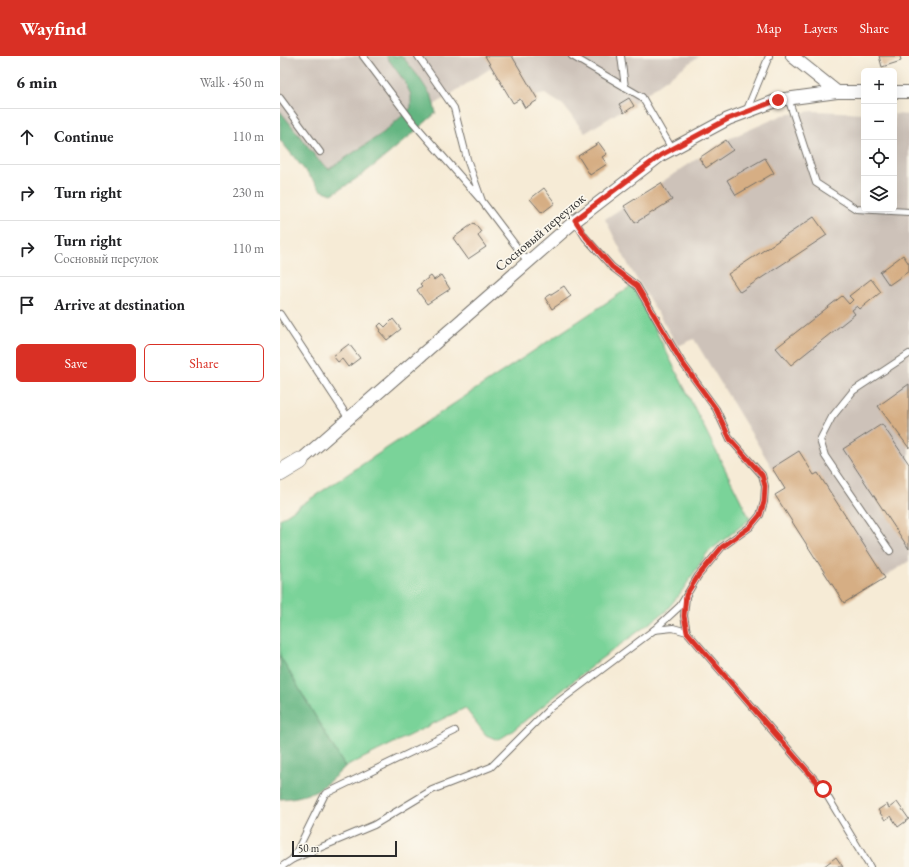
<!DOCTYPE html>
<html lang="en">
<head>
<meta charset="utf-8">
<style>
  :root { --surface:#fff; --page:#f6f6f6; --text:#202124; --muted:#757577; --line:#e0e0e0; --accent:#d93025 }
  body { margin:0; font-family:"EB Garamond",serif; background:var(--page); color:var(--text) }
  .controls { position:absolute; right:12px; top:12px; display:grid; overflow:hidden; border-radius:6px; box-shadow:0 4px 16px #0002 }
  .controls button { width:36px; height:36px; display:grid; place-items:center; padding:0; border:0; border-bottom:1px solid var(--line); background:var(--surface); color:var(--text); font:20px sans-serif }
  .scale { position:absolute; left:12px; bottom:10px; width:105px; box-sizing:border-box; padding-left:4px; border:2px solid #2b2b2b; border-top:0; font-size:11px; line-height:14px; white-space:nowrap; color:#2b2b2b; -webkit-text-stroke:3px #fbf7ec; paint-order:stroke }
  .stop { position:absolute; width:12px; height:12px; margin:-9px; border:3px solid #d93025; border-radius:50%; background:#fff }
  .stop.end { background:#d93025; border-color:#fff; box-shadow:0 1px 4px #0008 }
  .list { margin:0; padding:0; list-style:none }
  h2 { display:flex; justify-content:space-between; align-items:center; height:52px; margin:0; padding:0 16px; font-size:17px }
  h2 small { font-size:13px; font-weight:400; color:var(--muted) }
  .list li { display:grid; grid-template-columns:26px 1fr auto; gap:12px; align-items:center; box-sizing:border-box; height:56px; padding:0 16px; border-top:1px solid var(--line) }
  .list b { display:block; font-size:15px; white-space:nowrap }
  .list p { margin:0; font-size:13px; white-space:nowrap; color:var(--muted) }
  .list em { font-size:13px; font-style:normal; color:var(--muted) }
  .actions { display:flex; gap:8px; padding:12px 16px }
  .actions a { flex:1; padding:9px 0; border:1px solid var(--accent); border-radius:6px; text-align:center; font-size:14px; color:var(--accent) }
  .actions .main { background:var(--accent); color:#fff }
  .icon { flex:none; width:22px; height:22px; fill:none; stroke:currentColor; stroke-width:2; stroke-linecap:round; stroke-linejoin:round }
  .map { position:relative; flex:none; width:629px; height:811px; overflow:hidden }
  header { display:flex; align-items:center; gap:24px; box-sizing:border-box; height:56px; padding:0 20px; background:var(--accent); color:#fff }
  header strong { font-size:19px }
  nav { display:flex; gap:22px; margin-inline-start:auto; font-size:14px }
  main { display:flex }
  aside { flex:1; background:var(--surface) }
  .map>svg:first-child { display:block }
</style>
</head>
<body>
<header>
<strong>Wayfind</strong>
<nav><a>Map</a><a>Layers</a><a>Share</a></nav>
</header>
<main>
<aside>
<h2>6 min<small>Walk · 450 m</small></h2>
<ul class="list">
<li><svg class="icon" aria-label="ahead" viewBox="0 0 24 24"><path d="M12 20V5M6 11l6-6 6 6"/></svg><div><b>Continue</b></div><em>110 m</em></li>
<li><svg class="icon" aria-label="right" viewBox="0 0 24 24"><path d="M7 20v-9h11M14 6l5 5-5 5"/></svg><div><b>Turn right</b></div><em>230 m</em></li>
<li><svg class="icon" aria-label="right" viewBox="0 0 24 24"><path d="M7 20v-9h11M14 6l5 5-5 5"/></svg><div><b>Turn right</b><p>Сосновый переулок</p></div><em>110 m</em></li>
<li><svg class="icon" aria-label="arrive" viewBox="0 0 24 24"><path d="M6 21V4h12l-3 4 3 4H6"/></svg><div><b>Arrive at destination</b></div></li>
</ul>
<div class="actions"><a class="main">Save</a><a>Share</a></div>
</aside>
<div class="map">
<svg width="629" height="811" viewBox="0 0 629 811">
  <rect width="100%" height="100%" fill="#fbf7ec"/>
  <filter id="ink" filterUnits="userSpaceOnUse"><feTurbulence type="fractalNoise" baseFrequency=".025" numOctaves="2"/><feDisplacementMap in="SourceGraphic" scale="8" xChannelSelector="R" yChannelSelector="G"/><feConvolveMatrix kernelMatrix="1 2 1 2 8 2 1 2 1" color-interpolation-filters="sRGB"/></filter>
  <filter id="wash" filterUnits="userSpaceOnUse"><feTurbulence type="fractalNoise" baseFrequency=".012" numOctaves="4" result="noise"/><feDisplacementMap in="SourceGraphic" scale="16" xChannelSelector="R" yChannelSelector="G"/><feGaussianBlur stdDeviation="0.9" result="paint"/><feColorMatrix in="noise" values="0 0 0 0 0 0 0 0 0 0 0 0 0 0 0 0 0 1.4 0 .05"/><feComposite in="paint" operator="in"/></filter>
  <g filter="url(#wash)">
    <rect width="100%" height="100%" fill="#f6ebd6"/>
    <!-- industrial -->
    <g fill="#cdc2b9">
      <polygon points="0,0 419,0 353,47 354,50 344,57 342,54 305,77 283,49 265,38 255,40 258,44 245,52 240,43 233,47 211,12 151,51 49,129 0,67"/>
      <polygon points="533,55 584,57 584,153 614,153 614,58 629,59 629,505 564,547 495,439 505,433 414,283 398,290 350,212 325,163 446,84 503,59"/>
    </g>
    <!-- green -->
    <polygon fill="#7ad399" stroke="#527f62" points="353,229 470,463 427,497 402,535 385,556 318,605 231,676 218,684 206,679 185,652 65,711 0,600 0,463"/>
    <!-- forest -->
    <g fill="#63b581" stroke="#477056">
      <path d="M106 0H122L138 20 152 41 156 57C122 86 91 116 52 138L41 134 0 84V55L39 105 49 113 103 77 131 52V39L125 26Z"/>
      <path d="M0 600 65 711C43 732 32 741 0 743Z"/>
    </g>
    <g id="blocks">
      <!-- building -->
      <g fill="#d6ae84">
        <polygon points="205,0 232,0 258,44 245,52 240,43 233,47"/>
        <polygon points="599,0 620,0 621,5 602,11"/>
        <polygon points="349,42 354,50 344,57 339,48"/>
        <polygon points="446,84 453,94 426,112 419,102"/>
        <polygon points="319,87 327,98 322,101 327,108 310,119 298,100"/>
        <polygon points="485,102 494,117 456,139 447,124"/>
        <polygon points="381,127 392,144 355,167 344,150"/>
        <polygon points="264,132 275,147 262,157 250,143"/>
        <polygon points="534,161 547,179 460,236 448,218"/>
        <polygon points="194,167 201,176 198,180 206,191 188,203 173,182"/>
        <polygon points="623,199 629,208 629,215 609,229 600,216"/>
        <polygon points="161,219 170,233 147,248 137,234 142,230 140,228 151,220 154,224"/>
        <polygon points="591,223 601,236 580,253 577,250 572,254 575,258 511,309 496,292 562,240 569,248 573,244 569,240"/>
        <polygon points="284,230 291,240 272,253 265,242"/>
        <polygon points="113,263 121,273 107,284 99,275 101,274 98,270 101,267 105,271"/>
        <polygon points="69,288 80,302 68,311 62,303 58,306 53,300"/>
        <polygon points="629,328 629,392 598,350"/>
        <polygon points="602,368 629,408 629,493 563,393"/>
        <polygon points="519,395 534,419 538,417 605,522 564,547 495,439 505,433 492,412"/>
        <polygon points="617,746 629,763 618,771 611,760 605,764 598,754 607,748 609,752"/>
        <polygon points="556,801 563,811 543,811"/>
      </g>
    </g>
  </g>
  <g filter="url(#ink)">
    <use href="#blocks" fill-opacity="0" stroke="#726e67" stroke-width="1"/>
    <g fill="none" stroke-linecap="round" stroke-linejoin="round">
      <defs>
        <g id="lane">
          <polyline points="83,0 132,65 200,143"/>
          <polyline points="138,0 174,52 187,103 202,145 248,206"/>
          <polyline points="292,0 362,41 392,93"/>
          <polyline points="341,0 345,31"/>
          <polyline points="0,42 40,96"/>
          <polyline points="508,42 536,127 576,153 629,156"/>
          <polyline points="466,56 489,0"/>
          <polyline points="0,258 69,363"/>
          <polyline points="610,495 545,400 540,384 552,361 573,335 629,298"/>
          <polyline points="406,541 404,560 407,576 543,733 590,811"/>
          <polyline points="374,574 393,572 407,576"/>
          <polyline points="13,803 94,769 152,734 211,711 269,653 374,574 400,550 418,520 442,491 470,471 480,459 484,446 485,430 482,419 450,383 436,353 401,305 357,230 332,211 305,181 295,165"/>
          <polyline points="1,811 13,803 45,738 175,675"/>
        </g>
        <g id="street">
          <polyline points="512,0 557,36"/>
          <polyline points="614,36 629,36"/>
          <polyline points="20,405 295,165 381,99 448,63 498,44 557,36 584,36"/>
        </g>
        <polyline id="secondary" points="0,417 20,405"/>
      </defs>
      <!-- lane casing -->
      <use href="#lane" stroke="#726e67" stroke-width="8"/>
      <!-- street casing -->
      <use href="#street" stroke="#726e67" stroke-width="14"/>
      <!-- secondary casing -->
      <use href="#secondary" stroke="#726e67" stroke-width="18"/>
      <!-- lane -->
      <use href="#lane" stroke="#fff" stroke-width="6"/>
      <!-- street -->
      <use href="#street" stroke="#fff" stroke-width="12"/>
      <!-- secondary -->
      <use href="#secondary" stroke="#fff" stroke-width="17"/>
    </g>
  </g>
  <g fill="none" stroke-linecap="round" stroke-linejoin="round" filter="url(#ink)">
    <!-- route -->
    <polyline stroke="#d93025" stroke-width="5" points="498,44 448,63 381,99 295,164 306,181 332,211 357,230 401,305 436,353 450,383 482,419 485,430 484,446 480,459 470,471 442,491 418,520 406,539 404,560 407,576 543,733"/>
  </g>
  <g text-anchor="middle" stroke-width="3.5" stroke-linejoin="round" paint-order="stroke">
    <!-- street labels -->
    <g font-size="14" fill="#2b2b2b" stroke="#fbf7ec">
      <text transform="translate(260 176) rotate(-40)" y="5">Сосновый переулок</text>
    </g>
  </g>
</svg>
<div class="controls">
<button>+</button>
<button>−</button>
<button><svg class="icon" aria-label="locate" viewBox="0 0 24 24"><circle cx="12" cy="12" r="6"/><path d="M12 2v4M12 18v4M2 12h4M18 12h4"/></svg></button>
<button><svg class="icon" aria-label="layers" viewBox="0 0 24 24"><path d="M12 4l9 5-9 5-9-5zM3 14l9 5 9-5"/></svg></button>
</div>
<div class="scale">50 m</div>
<div class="stop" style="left:543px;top:733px"></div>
<div class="stop end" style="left:498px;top:44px"></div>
</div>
</main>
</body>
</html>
